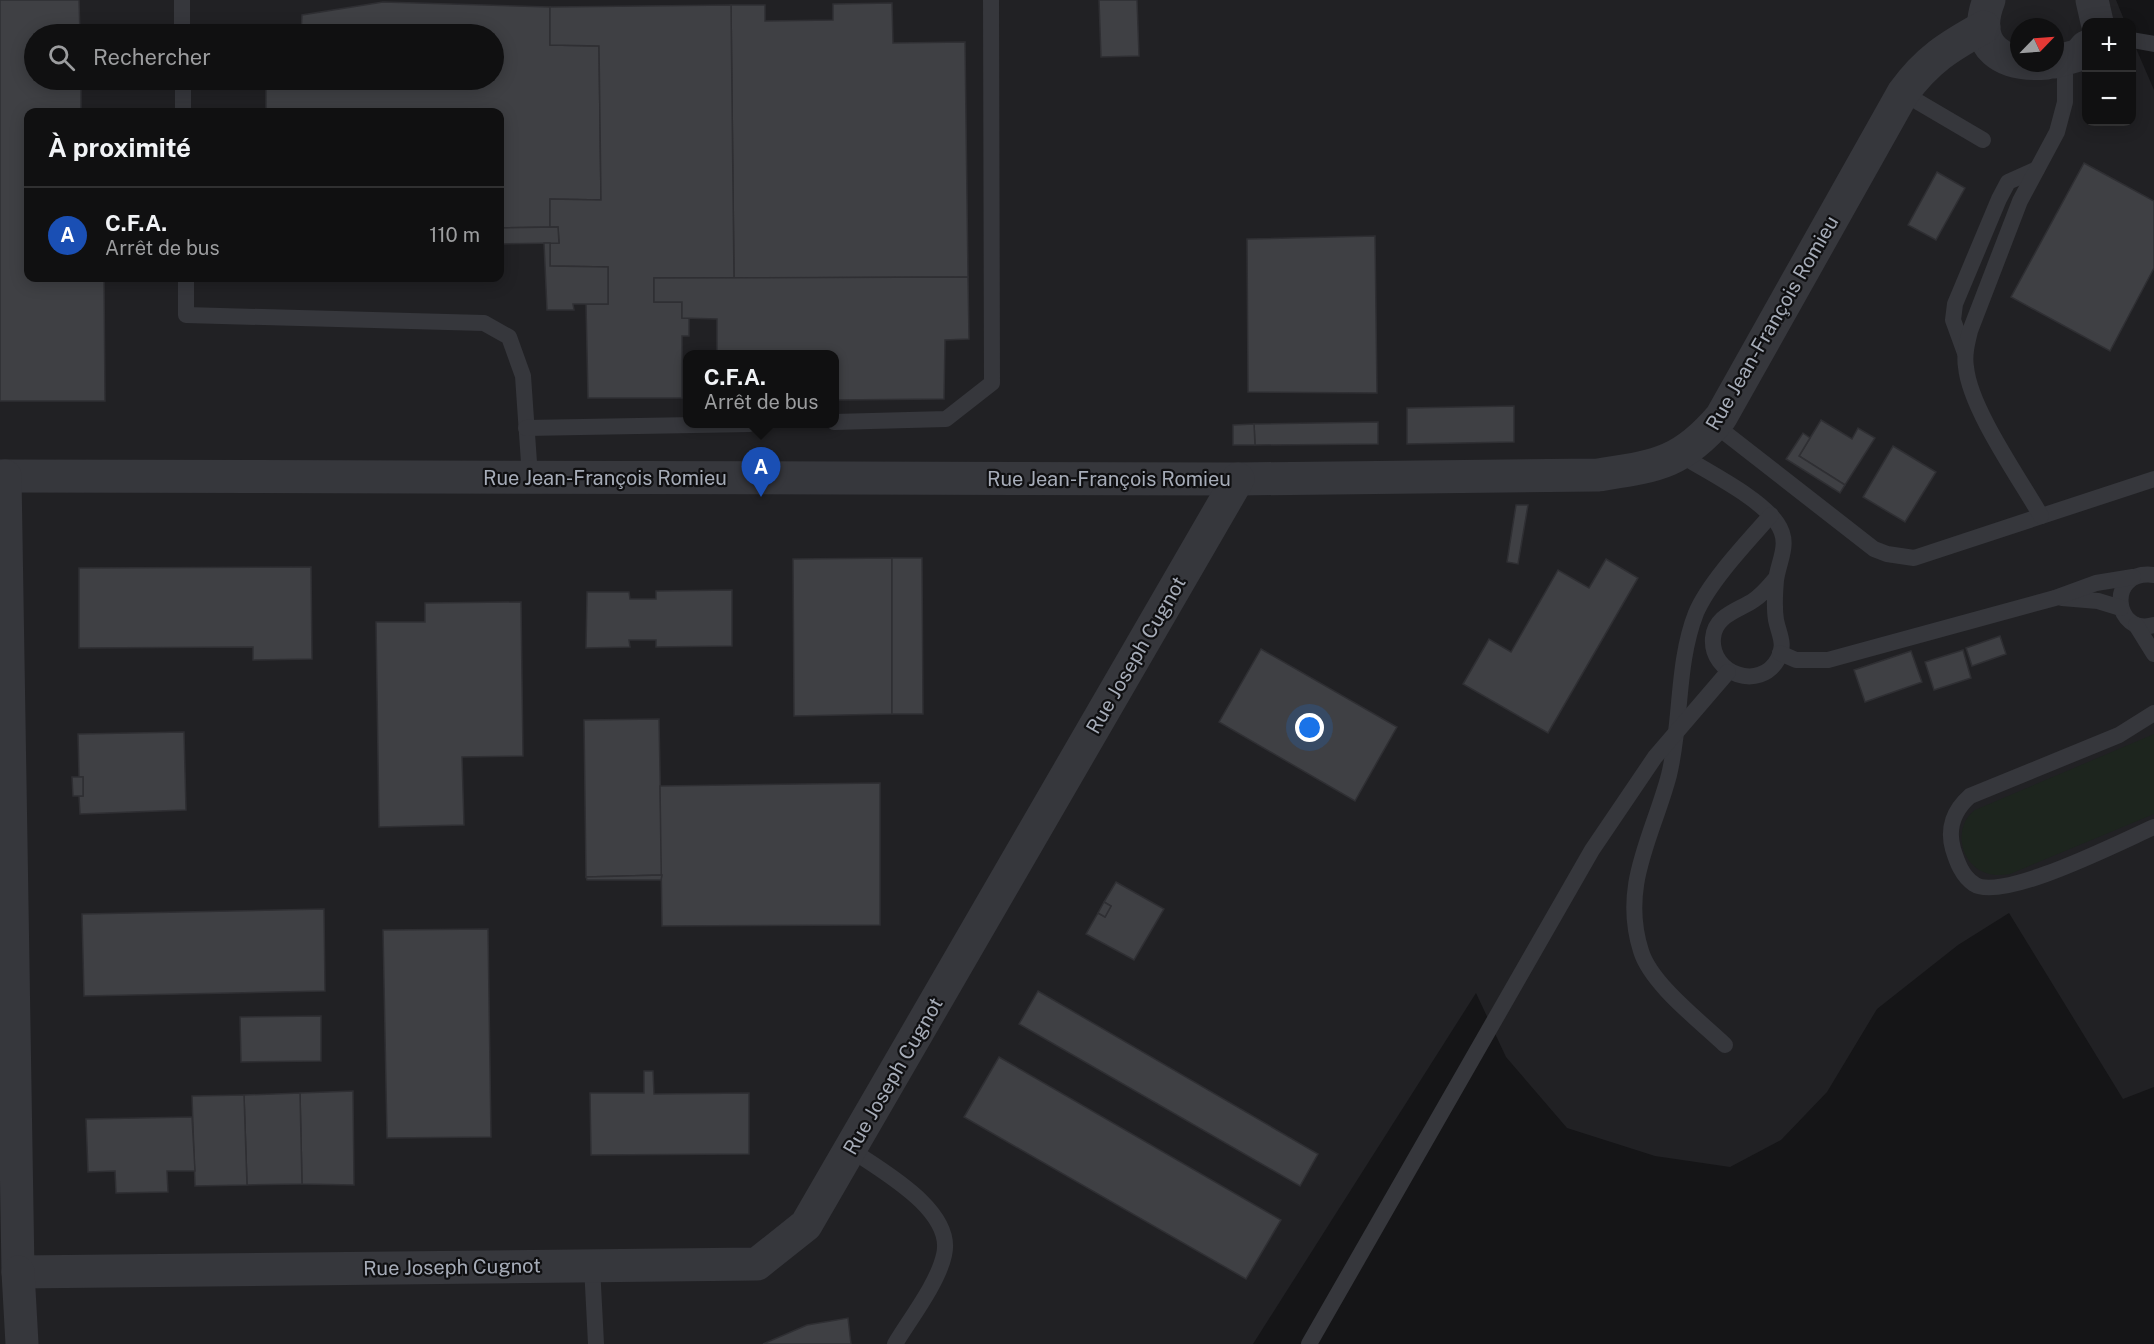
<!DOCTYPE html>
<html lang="fr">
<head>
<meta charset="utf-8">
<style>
  :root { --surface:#101011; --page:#19191a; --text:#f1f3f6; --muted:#9c9d9f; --line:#303031; --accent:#0f766e }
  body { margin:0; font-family:"Public Sans",sans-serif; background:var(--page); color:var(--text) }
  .controls { position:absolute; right:18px; top:18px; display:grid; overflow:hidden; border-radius:12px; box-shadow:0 3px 15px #0003 }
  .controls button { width:54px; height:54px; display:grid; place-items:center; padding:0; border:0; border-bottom:2px solid var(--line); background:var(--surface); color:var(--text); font:30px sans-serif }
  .compass { position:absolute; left:2010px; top:18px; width:54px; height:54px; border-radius:50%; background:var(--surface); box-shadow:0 3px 15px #0003; rotate:65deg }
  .you { position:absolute; left:1310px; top:728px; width:21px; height:21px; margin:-15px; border:4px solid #fff; border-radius:50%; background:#1a73e8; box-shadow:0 0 0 9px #1a73e833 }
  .badge { display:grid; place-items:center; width:39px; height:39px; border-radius:50%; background:var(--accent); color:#fff; font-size:20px; font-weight:700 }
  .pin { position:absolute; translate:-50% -50px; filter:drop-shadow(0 2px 3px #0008) }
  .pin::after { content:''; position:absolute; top:32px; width:21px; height:18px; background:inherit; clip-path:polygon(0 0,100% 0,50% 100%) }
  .popup { position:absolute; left:683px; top:350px; width:156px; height:78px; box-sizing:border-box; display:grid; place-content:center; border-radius:12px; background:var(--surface); filter:drop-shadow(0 2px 4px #0005); font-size:20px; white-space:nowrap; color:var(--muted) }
  .popup b { font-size:22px; color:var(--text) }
  .popup::after { content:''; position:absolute; left:50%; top:100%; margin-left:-12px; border:12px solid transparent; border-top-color:var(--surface) }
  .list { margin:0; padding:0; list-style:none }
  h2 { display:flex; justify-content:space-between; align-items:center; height:78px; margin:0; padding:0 24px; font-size:26px }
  h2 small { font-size:20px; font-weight:400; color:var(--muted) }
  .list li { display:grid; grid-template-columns:39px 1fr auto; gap:18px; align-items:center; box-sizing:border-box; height:96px; padding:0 24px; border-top:2px solid var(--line) }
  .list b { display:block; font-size:22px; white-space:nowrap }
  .list p { margin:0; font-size:20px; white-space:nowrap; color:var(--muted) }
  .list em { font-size:20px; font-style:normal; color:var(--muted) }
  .icon { flex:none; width:33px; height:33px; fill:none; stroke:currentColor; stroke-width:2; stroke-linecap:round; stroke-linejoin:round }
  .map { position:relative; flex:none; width:2154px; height:1344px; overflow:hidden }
  .search { position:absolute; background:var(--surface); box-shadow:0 3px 15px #0003; left:24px; top:24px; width:480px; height:66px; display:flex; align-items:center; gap:15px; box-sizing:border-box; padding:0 21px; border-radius:33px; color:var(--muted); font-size:22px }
  .panel { position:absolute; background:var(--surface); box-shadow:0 3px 15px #0003; left:24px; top:108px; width:480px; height:174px; border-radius:12px }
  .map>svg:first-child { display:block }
</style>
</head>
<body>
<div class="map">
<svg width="2154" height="1344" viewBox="0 0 2154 1344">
  <rect width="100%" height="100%" fill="#151517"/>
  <!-- built -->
  <path fill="#212124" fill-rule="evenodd" d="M0 0H2116L2125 22H2086V122H2132V39L2154 90V1087L2123 1099 2009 913 1958 945 1877 1009 1827 1092 1781 1140 1730 1167 1655 1156 1567 1128 1506 1057 1476 993 1253 1344H0ZM2019 27H2055V63H2019ZM34 34H494V80H34ZM28 112H500V278H28ZM688 354H834V424H688Z"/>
  <!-- green -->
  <path fill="#1d251e" d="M2154 734V814L2010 874C2002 875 1994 876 1986 873 1959 864 1953 826 1975 810Z"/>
  <!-- building -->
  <g fill="#3f4044" stroke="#2f2f33" stroke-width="1.5">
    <polygon points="0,0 79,0 80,34 34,34 34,80 81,80 81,112 28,112 28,278 104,278 105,401 0,401"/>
    <polygon points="1099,0 1137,0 1139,56 1101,57"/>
    <polygon points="383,2 550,7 550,45 599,46 601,200 550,199 550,227 500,228 500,112 266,112 266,80 494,80 494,34 301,34 302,15"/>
    <polygon points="892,3 893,43 965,42 968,277 734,278 731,5 765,5 765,21 833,20 833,4"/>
    <polygon points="731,5 734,278 654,278 654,302 682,302 682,318 689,318 689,336 682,336 682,398 588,398 586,304 608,304 608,267 550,266 550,243 559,243 558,227 550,227 550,199 601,200 599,46 550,45 550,7"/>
    <polygon points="2084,163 2154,201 2154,268 2110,351 2011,297"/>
    <polygon points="1937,172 1965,188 1936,240 1908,225"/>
    <polygon points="558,227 559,243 500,244 500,228"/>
    <polygon points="1375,236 1377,393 1248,392 1247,239"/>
    <polygon points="544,243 550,243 550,266 608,267 608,304 573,304 574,310 547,310"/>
    <polygon points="968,277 969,339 945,340 944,399 834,400 834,354 717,354 717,319 682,318 682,302 654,302 654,278"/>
    <polygon points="1514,406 1514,442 1407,444 1407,408"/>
    <polygon points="1821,420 1852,439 1858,428 1875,438 1845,485 1799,456"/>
    <polygon points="1378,422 1378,444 1255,445 1254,424"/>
    <polygon points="1254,424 1255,445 1233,445 1233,425"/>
    <polygon points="1803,433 1810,438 1799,456 1845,485 1840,493 1786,459"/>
    <polygon points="1893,446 1936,472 1905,522 1863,497"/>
    <polygon points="1516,505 1528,505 1518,564 1507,562"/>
    <polygon points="892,558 892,714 794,716 793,559"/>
    <polygon points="892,558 922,558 923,714 892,714"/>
    <polygon points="1606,559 1638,578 1548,733 1463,684 1489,639 1511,652 1558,570 1589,588"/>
    <polygon points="311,567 312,659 253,660 253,647 79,648 79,568"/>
    <polygon points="732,590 732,646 656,647 656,640 629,640 630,647 586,648 587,592 629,592 630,599 656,599 656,591"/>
    <polygon points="521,602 523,756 462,757 464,825 379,827 376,622 425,622 425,603"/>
    <polygon points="2000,636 2006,654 1972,666 1966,648"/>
    <polygon points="1261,649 1397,727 1355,801 1219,722"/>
    <polygon points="1963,650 1971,678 1934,690 1925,662"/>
    <polygon points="1911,651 1922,682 1865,702 1854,670"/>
    <polygon points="659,719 662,875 586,877 584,720"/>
    <polygon points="184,732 186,810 80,814 79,796 83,796 83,777 79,777 78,734"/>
    <polygon points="72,777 83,777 83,796 73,796"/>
    <polygon points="880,783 880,925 662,926 660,786"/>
    <polygon points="662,875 661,880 587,880 586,877"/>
    <polygon points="1116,882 1164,909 1134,960 1086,934 1098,913 1105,917 1111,906 1104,902"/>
    <polygon points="1104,902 1111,906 1105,917 1098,913"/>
    <polygon points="324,909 325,991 84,996 82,914"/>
    <polygon points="488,929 491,1137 387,1138 383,930"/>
    <polygon points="1038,991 1318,1154 1300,1186 1019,1024"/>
    <polygon points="321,1016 321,1061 241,1062 240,1017"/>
    <polygon points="999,1057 1281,1220 1246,1279 964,1117"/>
    <polygon points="644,1071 653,1071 654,1094 749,1093 749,1154 591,1155 590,1093 644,1093"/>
    <polygon points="353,1091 354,1185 302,1184 300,1093"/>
    <polygon points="300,1093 302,1184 247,1185 244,1095"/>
    <polygon points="244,1095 247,1185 195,1186 192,1096"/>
    <polygon points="192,1117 195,1171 167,1171 168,1192 116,1193 115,1171 88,1172 86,1119"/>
    <polygon points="848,1318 851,1344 763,1344 807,1325"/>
  </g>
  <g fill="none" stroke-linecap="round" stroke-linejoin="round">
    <!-- lane -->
    <g stroke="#36373c" stroke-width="16">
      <polyline points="182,0 182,34"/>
      <polyline points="2132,40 2154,44"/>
      <polyline points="183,80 183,112"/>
      <polyline points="1903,93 1983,140"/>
      <polyline points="186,278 186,315 484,323 509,337 523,376 530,477"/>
      <polyline points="1965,353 1953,320 1955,304 1999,199 2008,182 2037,169"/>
      <polyline points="834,422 946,419 992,383 991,0"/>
      <polyline points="1715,425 1874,549 1887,554 1914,558 2154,479"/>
      <polyline points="526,428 750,424"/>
      <path d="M1681 455C1709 473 1759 497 1777 523 1791 543 1779 559 1776 580 1775 592 1774 608 1776 620 1779 635 1786 644 1778 659 1760 692 1710 674 1713 638 1715 615 1738 611 1754 600 1763 594 1769 586 1776 578"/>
      <path d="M2041 516C2020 479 1970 409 1966 367 1964 355 1967 343 1970 331L2020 201 2057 132 2065 102V61"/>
      <path d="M2154 575C2105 569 2114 637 2154 625"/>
      <polyline points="2062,598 2098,601 2121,608"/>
      <polyline points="2136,625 2154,654"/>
      <polyline points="1780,653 1796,660 1828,660 2055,598 2096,583 2133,577"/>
      <path d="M2154 713 2119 735 1970 796C1954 810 1947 828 1953 849 1957 862 1962 876 1974 884 2001 903 2122 841 2154 827"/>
      <path d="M1725 1045C1700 1021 1651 984 1641 951 1620 885 1653 836 1669 775 1682 722 1676 664 1696 613 1709 582 1748 541 1771 515"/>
      <path d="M850 1149C880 1170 955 1210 944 1255 938 1283 910 1319 895 1344"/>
      <polyline points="592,1266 596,1344"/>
      <polyline points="1309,1344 1592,850 1655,757 1728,672"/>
    </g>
    <!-- street -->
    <g stroke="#36373c" stroke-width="33">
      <path d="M1989 0C1970 48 2004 67 2047 63"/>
      <polyline points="2092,0 2097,22"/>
      <polyline points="2055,62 2079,55 2086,47"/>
      <path d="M0 476 1238 479 1598 475C1656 466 1681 464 1721 417L1903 93C1927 60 1948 47 1984 27"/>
      <polyline points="5,476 18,1272 757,1264 806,1225 1238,479"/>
      <polyline points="18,1272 22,1344"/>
    </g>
  </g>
  <g text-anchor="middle" stroke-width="4.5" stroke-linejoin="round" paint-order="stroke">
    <!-- street labels -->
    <g font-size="20" fill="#a6acb8" stroke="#101012">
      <text transform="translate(1772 323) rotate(-60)" y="7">Rue Jean-François Romieu</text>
      <text x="605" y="485">Rue Jean-François Romieu</text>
      <text x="1109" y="486">Rue Jean-François Romieu</text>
      <text transform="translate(1136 655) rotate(-60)" y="7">Rue Joseph Cugnot</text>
      <text transform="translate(893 1076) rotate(-60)" y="7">Rue Joseph Cugnot</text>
      <text transform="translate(452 1267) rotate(-1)" y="7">Rue Joseph Cugnot</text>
    </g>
  </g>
</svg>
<div class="controls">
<button>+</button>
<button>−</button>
</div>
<svg class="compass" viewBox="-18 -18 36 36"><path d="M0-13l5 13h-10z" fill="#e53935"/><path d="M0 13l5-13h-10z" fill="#9c9d9f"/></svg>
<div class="you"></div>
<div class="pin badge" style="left:761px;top:497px;background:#1a4fb4">A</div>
<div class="popup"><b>C.F.A.</b>Arrêt de bus</div>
<div class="search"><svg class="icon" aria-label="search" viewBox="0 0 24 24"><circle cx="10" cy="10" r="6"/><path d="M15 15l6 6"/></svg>Rechercher</div>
<section class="panel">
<h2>À proximité<small></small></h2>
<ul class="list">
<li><span class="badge" style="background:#1a4fb4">A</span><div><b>C.F.A.</b><p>Arrêt de bus</p></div><em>110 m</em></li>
</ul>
</section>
</div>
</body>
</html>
